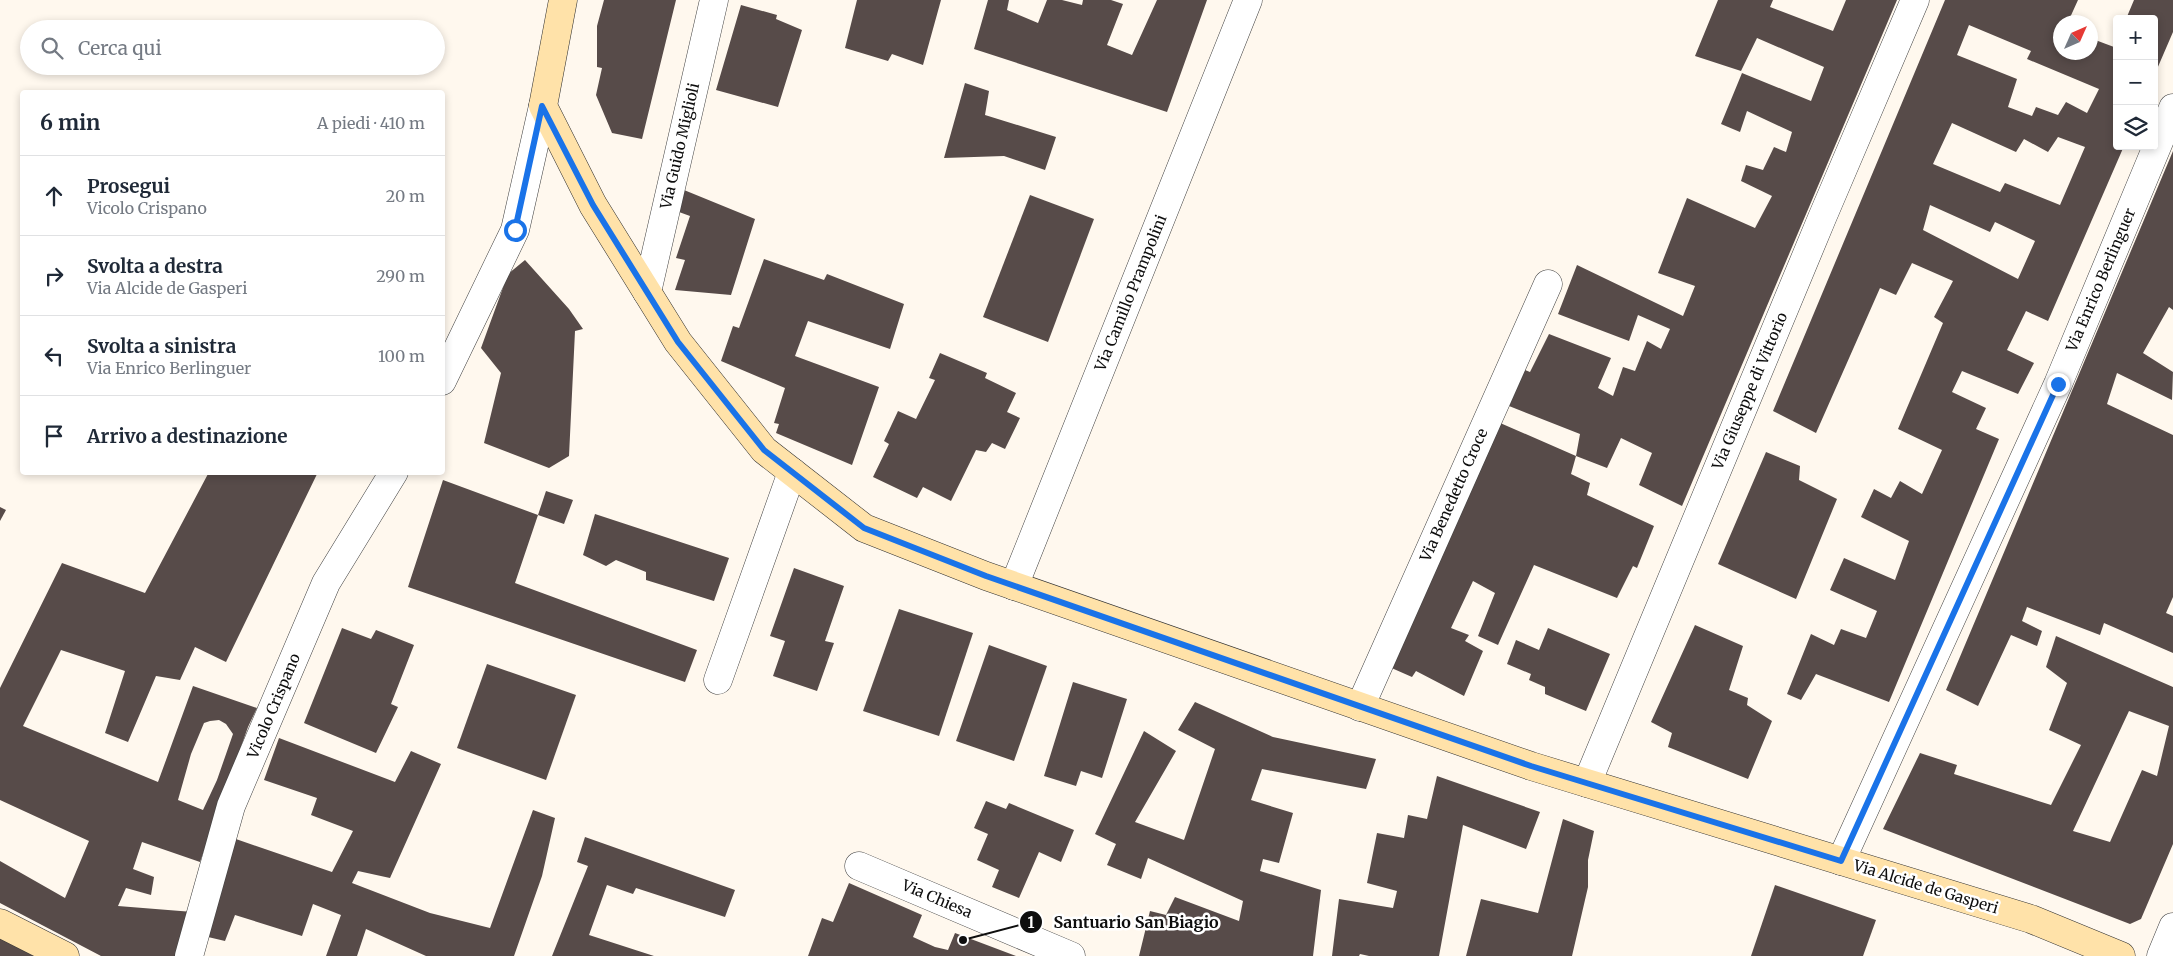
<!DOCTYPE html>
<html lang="it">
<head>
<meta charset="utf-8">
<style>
  :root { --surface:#fff; --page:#f6f6f7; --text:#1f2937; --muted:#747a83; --line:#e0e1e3 }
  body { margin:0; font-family:Merriweather,serif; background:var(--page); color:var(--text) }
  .controls { position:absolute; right:15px; top:15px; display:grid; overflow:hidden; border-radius:5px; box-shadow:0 2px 8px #0003 }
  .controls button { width:45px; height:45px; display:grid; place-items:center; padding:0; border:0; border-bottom:1px solid var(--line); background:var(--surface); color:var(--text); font:25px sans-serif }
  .compass { position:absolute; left:2053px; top:15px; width:45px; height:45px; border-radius:50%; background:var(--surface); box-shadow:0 2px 8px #0003; rotate:45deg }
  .stop { position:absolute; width:15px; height:15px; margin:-11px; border:4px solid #1a73e8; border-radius:50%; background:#fff }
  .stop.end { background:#1a73e8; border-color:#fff; box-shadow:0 1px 5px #0008 }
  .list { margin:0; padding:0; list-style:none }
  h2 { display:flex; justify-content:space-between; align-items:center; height:65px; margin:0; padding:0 20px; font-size:21px }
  h2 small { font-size:16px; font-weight:400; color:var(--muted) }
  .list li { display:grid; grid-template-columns:32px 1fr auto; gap:15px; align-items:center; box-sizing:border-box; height:80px; padding:0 20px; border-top:1px solid var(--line) }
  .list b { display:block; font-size:19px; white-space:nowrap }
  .list p { margin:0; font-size:16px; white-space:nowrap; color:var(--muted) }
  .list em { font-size:16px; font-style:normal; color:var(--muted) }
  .icon { flex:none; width:28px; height:28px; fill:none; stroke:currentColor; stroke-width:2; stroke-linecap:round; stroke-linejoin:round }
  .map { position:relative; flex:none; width:2173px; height:956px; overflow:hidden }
  .search { position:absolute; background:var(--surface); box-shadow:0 2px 8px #0003; left:20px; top:20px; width:425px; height:55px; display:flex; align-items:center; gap:12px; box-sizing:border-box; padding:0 18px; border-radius:28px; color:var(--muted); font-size:19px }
  .panel { position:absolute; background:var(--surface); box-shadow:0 2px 8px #0003; left:20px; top:90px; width:425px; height:385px; border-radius:5px }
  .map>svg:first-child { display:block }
</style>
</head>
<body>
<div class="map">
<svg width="2173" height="956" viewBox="0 0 2173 956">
  <rect width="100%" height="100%" fill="#fff8ee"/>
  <!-- building -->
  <g fill="#574b49" fill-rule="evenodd">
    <polygon points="604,0 676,0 642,139 612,133 596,95 602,68 597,67 597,26"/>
    <polygon points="857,0 941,0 923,65 892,54 888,61 845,48"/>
    <polygon points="988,0 1009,0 1007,10 1038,23 1047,0 1062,0 1082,5 1083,0 1111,0 1123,4 1107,45 1132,55 1157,0 1207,0 1167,112 974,49"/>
    <polygon points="1718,0 1773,0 1770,7 1833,31 1846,0 1897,0 1682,506 1639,485 1652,453 1621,438 1607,468 1576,456 1571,474 1590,483 1587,495 1654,526 1637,568 1633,566 1617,598 1534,565 1498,645 1478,636 1495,593 1473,581 1451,628 1469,635 1465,641 1483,651 1464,696 1416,671 1412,677 1387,666 1491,419 1576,456 1580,434 1509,406 1525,370 1530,372 1549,334 1611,358 1598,388 1613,396 1623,367 1635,371 1647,341 1661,349 1670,329 1638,315 1629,341 1558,314 1577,265 1683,316 1695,286 1658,273 1687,198 1755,228 1772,196 1741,181 1746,165 1763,170 1774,147 1786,152 1792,132 1747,111 1740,132 1721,124 1742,73 1811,101 1824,67 1757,38 1741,71 1695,56"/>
    <path d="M1945 0H2078L2068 22H2060V52H2090V38L2114 47 2117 40V146H2124L2048 321 2026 311 2007 350 2034 363 2018 394 1962 371 1952 392 1986 408 1976 429 1999 439 1889 702 1816 674 1801 700 1787 694 1811 634 1834 645 1841 629 1866 638 1877 611 1830 590 1844 558 1895 580 1909 541 1861 517 1874 489 1891 498 1900 481 1922 494 1942 450 1898 429 1943 323 1934 317 1953 281 1912 263 1896 295 1880 288 1816 433 1773 411ZM1969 25 2031 51 2027 59 2099 89 2087 113 2066 102 2058 115 2036 107 2032 116 2008 107 2017 79 1957 55ZM1952 123 2016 152 2024 139 2048 152 2058 137 2085 147 2060 205 2005 183 2000 192 1933 164ZM1930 205 1990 232 1995 222 2035 241 2018 279 1923 230Z"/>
    <polygon points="2134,0 2173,0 2173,32 2154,76 2154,19 2126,19"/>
    <polygon points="741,5 777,15 776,19 802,30 778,107 716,90"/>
    <polygon points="965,83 989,91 985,115 1056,137 1045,170 1004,156 944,158"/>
    <polygon points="2173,151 2173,310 2169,307 2143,353 2173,372 2172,400 2117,373 2107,404 2173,435 2173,597 2166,613 2173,616 2173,653 2104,623 2100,635 2027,607 2022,621 2042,631 2037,646 2011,635 1978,706 1946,690"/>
    <polygon points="684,190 755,219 731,295 675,290 685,260 676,258 690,216 679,212"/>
    <polygon points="1030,195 1094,219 1048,342 983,317"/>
    <polygon points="764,259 824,280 827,274 904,304 890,349 808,321 795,356 879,387 852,465 776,433 779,424 774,423 785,388 721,361 733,326 739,328"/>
    <polygon points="525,260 569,309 583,329 575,331 569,456 549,468 484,443 501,373 481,348 508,274"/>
    <polygon points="940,353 987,373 985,378 1016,393 1007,412 1020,418 1005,449 992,443 986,452 976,450 951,501 923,487 917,498 873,477 889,444 884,441 898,411 916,419 935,380 929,378"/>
    <polygon points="1766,452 1800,466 1799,480 1837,499 1796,599 1718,564"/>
    <path d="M209 472H318L226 662 195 647 180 680 156 676 128 742 105 733 125 671 61 650 23 726 158 782 193 686 257 708 248 727 200 862 142 842 133 869 154 877 151 895 126 888 118 906 193 912 183 956H101L0 903V861L65 898 89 841 0 800V688L62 563 145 593ZM219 720 226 724 233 734 217 780 203 810 178 800 191 754 204 723 210 721Z"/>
    <polygon points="443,480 538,515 515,583 697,650 685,682 408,587"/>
    <polygon points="546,491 573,500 564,524 538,515"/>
    <polygon points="0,507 6,510 0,521"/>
    <polygon points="595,514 729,558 714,601 646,580 646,572 616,560 606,566 583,555"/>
    <polygon points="794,568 844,586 825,641 834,643 817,691 773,676 785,641 770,636"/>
    <polygon points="899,609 973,633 939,736 863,711"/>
    <polygon points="1695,625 1743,646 1729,690 1748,698 1747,705 1772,721 1748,779 1668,747 1672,733 1651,722"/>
    <polygon points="342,628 371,639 376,630 414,645 391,704 398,707 376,753 304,723"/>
    <polygon points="1548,628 1610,654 1586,711 1545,694 1545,687 1529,680 1531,674 1507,664 1516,640 1539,650"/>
    <path d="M2056 636 2173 687V844L2141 919 2130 924 1883 829 1920 753 1957 765 1954 774 2051 805 2081 745 2049 730 2067 683 2046 667ZM2129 711 2169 726 2157 776 2142 770 2110 842 2073 831Z"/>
    <polygon points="989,645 1047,666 1014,761 956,741"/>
    <polygon points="487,664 576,695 546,780 457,748"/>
    <polygon points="1073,682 1127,699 1102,778 1081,771 1076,786 1044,776"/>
    <polygon points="1195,702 1273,737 1376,759 1366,789 1262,769 1251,800 1293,813 1279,863 1263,859 1260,871 1321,890 1313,956 1139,956 1150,911 1166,915 1175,897 1239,921 1243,901 1148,858 1141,879 1107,865 1116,844 1095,834 1144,731 1176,751 1135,822 1184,840 1215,749 1178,730"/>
    <polygon points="279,738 395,782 411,751 441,764 390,878 358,871 352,883 430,913 490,928 533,810 555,818 542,876 514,956 426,956 366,929 357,956 326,956 341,915 313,904 302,936 235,915 225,941 208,937 233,838 332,872 353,831 311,815 317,798 264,780"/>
    <polygon points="1437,776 1540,812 1526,849 1463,825 1439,956 1369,956 1360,954 1359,956 1332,956 1339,899 1393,908 1397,891 1367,883 1377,833 1404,838 1408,815 1427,819"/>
    <polygon points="986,801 1006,809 1009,803 1074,830 1061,862 1039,852 1019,898 992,887 999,870 977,860 988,834 974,828"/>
    <polygon points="1563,819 1594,831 1588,860 1588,887 1572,956 1466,956 1481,899 1538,913"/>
    <polygon points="585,837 735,890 725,917 636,888 633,894 607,885 589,935 654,956 552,956 588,866 577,862"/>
    <polygon points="849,883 922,915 913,937 935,947 948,950 955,933 1016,956 808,956 822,918 833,922"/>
    <polygon points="1775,885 1876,920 1863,956 1751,956"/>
    <polygon points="0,937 38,956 0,956"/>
  </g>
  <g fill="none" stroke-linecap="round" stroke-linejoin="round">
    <defs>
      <g id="street">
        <polyline points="647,292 714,0"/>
        <polyline points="442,381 515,230 543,106"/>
        <polyline points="1014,586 1248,0"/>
        <polyline points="718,680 792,472"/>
        <polyline points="1360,707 1548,284"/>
        <polyline points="1587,783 1822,218 1915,0"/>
        <polyline points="1841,861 2058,384 2173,108"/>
        <polyline points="859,866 1071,956"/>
        <polyline points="189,956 231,806 326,583 394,472"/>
        <polyline points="2161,956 2173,927"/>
      </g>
      <g id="secondary">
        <polyline points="563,0 543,106 593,205 678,342 764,450 864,528 986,576 1531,766 2031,919 2121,956"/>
        <polyline points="0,923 65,956"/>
      </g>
    </defs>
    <!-- street casing -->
    <use href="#street" stroke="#414141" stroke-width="29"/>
    <!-- secondary casing -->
    <use href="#secondary" stroke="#303030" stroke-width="29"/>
    <!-- street -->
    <use href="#street" stroke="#fff" stroke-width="28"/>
    <!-- secondary -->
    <use href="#secondary" stroke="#ffe2a9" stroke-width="28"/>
  </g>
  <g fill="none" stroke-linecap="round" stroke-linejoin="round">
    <!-- route -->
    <polyline stroke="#1a73e8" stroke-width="6" points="515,230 542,106 593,205 678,342 764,450 864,528 986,576 1531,766 1841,861 2058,384"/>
  </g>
  <g text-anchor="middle" stroke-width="5" stroke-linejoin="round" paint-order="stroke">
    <!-- street labels -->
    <g font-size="15" fill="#0e0e0e" stroke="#fff">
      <text transform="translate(680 146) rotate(-77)" y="5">Via Guido Miglioli</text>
      <text transform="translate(2101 280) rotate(-67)" y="5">Via Enrico Berlinguer</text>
      <text transform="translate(1131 293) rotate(-68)" y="5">Via Camillo Prampolini</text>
      <text transform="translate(1750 391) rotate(-67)" y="5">Via Giuseppe di Vittorio</text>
      <text transform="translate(1454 495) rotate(-66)" y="5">Via Benedetto Croce</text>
      <text transform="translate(274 706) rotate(-67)" y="5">Vicolo Crispano</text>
      <text transform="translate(1926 887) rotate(17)" y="5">Via Alcide de Gasperi</text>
      <text transform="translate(937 899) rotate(23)" y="5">Via Chiesa</text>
    </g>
  </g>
  <!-- callouts -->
  <path fill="none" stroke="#0e0e0e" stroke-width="2" d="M963 940L1031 922"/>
  <g fill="#0e0e0e" stroke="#fff" stroke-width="2">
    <circle cx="963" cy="940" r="5"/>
    <circle cx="1031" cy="922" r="12"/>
  </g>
  <g font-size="15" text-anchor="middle" font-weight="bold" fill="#fff">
    <text x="1031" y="928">1</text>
  </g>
  <g font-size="16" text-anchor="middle" font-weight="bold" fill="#0e0e0e" stroke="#fff" stroke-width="5" stroke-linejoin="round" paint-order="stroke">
    <text x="1136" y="928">Santuario San Biagio</text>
  </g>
</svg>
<div class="controls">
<button>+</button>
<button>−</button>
<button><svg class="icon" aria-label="layers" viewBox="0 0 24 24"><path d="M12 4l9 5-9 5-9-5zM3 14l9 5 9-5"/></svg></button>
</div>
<svg class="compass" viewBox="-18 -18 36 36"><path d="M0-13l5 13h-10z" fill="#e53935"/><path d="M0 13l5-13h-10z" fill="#747a83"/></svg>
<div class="stop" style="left:515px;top:230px"></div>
<div class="stop end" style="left:2058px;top:384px"></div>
<div class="search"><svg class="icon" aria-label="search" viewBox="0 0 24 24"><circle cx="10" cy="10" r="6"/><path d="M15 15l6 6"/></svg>Cerca qui</div>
<section class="panel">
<h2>6 min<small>A piedi · 410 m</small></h2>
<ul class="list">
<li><svg class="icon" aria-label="ahead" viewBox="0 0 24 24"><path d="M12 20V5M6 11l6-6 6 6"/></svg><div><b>Prosegui</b><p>Vicolo Crispano</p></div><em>20 m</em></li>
<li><svg class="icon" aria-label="right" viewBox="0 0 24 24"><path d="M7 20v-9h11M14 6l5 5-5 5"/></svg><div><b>Svolta a destra</b><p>Via Alcide de Gasperi</p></div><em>290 m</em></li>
<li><svg class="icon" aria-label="left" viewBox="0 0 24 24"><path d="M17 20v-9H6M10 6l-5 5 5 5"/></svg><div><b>Svolta a sinistra</b><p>Via Enrico Berlinguer</p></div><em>100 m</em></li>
<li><svg class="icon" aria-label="arrive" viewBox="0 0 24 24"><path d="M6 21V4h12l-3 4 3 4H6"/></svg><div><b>Arrivo a destinazione</b></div></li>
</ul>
</section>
</div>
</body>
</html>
